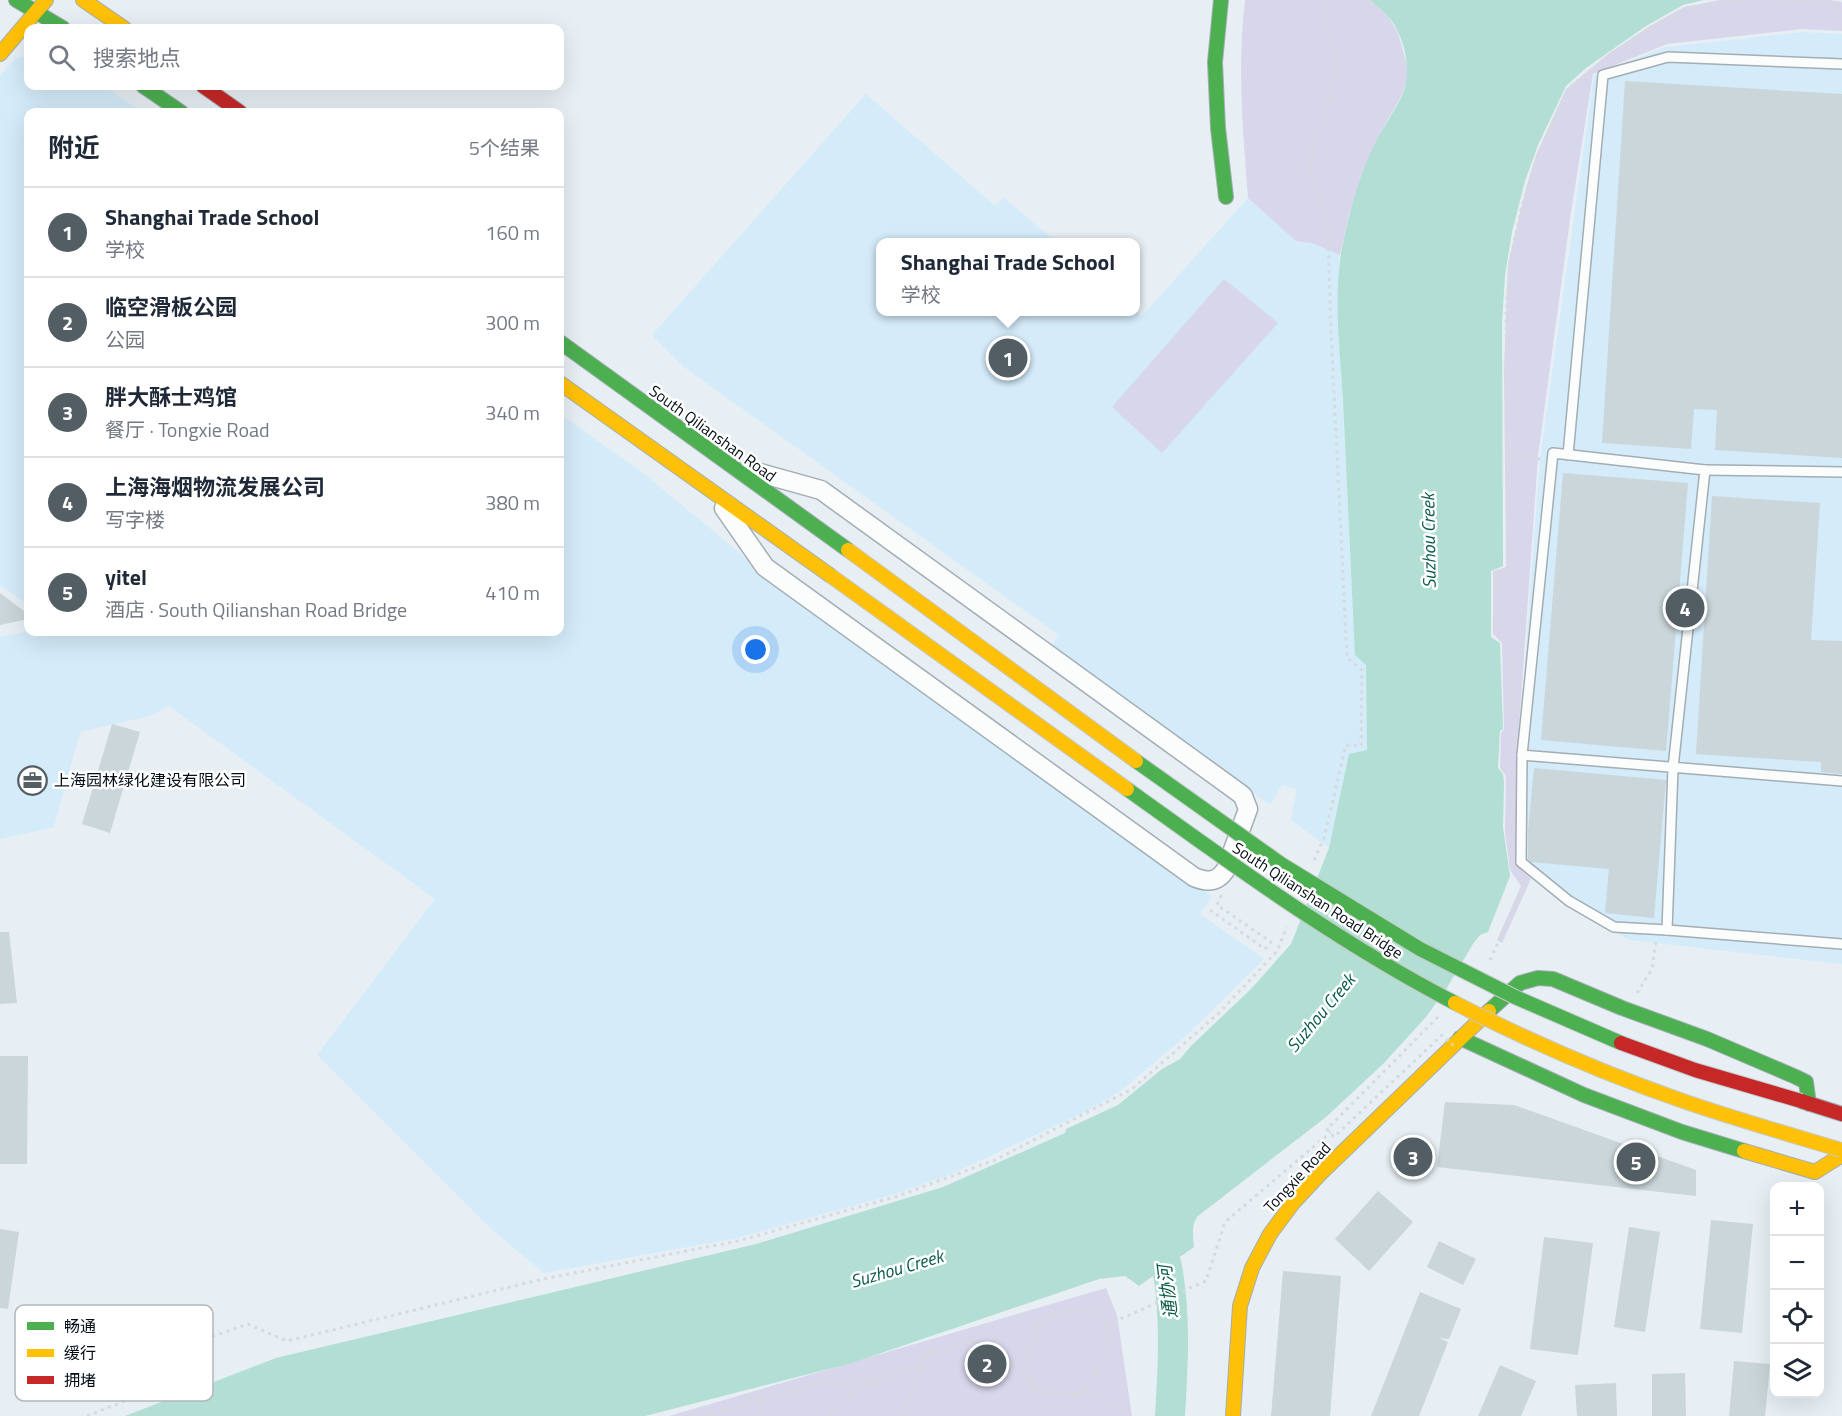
<!DOCTYPE html>
<html lang="zh">
<head>
<meta charset="utf-8">
<style>
  :root { --surface:#fff; --page:#f2f2f3; --text:#1f2937; --muted:#747a83; --line:#e0e1e3; --accent:#535d64 }
  body { margin:0; font-family:"Titillium Web","Noto Sans SC",sans-serif; background:var(--page); color:var(--text) }
  .controls { position:absolute; right:18px; bottom:18px; display:grid; overflow:hidden; border-radius:12px; box-shadow:0 6px 24px #0002 }
  .controls button { width:54px; height:54px; display:grid; place-items:center; padding:0; border:0; border-bottom:2px solid var(--line); background:var(--surface); color:var(--text); font:30px sans-serif }
  .you { position:absolute; left:756px; top:650px; width:21px; height:21px; margin:-15px; border:4px solid #fff; border-radius:50%; background:#1a73e8; box-shadow:0 0 0 9px #1a73e833 }
  .badge { display:grid; place-items:center; width:39px; height:39px; border-radius:50%; background:var(--accent); color:#fff; font-size:20px; font-weight:700 }
  .pin { position:absolute; translate:-50% -50%; border:3px solid #fff; box-shadow:0 2px 6px #0006 }
  .popup { position:absolute; left:876px; top:238px; width:264px; height:78px; box-sizing:border-box; display:grid; place-content:center; border-radius:12px; background:var(--surface); filter:drop-shadow(0 2px 4px #0005); font-size:20px; white-space:nowrap; color:var(--muted) }
  .popup b { font-size:22px; color:var(--text) }
  .popup::after { content:''; position:absolute; left:50%; top:100%; margin-left:-12px; border:12px solid transparent; border-top-color:var(--surface) }
  .list { margin:0; padding:0; list-style:none }
  h2 { display:flex; justify-content:space-between; align-items:center; height:78px; margin:0; padding:0 24px; font-size:26px }
  h2 small { font-size:20px; font-weight:400; color:var(--muted) }
  .list li { display:grid; grid-template-columns:39px 1fr auto; gap:18px; align-items:center; box-sizing:border-box; height:90px; padding:0 24px; border-top:2px solid var(--line) }
  .list b { display:block; font-size:22px; white-space:nowrap }
  .list p { margin:0; font-size:20px; white-space:nowrap; color:var(--muted) }
  .list em { font-size:20px; font-style:normal; color:var(--muted) }
  .icon { flex:none; width:33px; height:33px; fill:none; stroke:currentColor; stroke-width:2; stroke-linecap:round; stroke-linejoin:round }
  .map { position:relative; flex:none; width:1842px; height:1416px; overflow:hidden }
  .search { position:absolute; background:var(--surface); box-shadow:0 6px 24px #0002; left:24px; top:24px; width:540px; height:66px; display:flex; align-items:center; gap:15px; box-sizing:border-box; padding:0 21px; border-radius:12px; color:var(--muted); font-size:22px }
  .panel { position:absolute; background:var(--surface); box-shadow:0 6px 24px #0002; left:24px; top:108px; width:540px; height:528px; border-radius:12px }
  .map>svg:first-child { display:block }
</style>
</head>
<body>
<div class="map">
<svg width="1842" height="1416" viewBox="0 0 1842 1416">
  <rect width="100%" height="100%" fill="#e7eff4"/>
  <!-- built -->
  <g fill="#d4ebf9">
    <polygon points="1803,32 1842,34 1842,964 1629,940 1569,905 1518,866 1518,757 1540,459 1594,75 1666,47"/>
    <polygon points="28,56 28,86 104,86 142,112 28,112 28,605 0,585 0,76 16,58"/>
    <polygon points="866,94 995,206 1003,197 1056,242 880,242 880,312 1136,311 1142,316 1248,198 1296,241 1312,243 1340,255 1338,292 1340,349 1355,655 1366,665 1367,750 1349,755 1329,848 1291,820 1297,789 1282,785 1270,805 1051,646 1059,635 684,367 652,335"/>
    <polygon points="560,414 644,474 763,572 1212,896 1200,914 1264,959 1186,1036 1119,1092 1085,1112 949,1175 892,1195 737,1238 544,1273 490,1228 317,1055 435,899 169,706 150,716 80,732 54,827 0,839 0,637 28,631 560,632"/>
  </g>
  <!-- green -->
  <g fill="#d8d6eb">
    <path d="M1245 0H1370L1388 16 1398 33 1407 65V80L1402 95 1384 126 1361 179 1349 214 1340 255 1312 243 1296 241 1248 198C1243 131 1237 67 1245 0Z"/>
    <polygon points="1720,0 1830,0 1842,2 1842,31 1802,29 1667,44 1593,74 1571,212 1538,456 1517,755 1518,866 1531,879 1502,943 1497,940 1521,886 1510,870 1505,831 1506,776 1500,768 1501,733 1504,729 1502,643 1493,634 1493,571 1506,567 1504,369 1508,264 1526,188 1536,155 1566,89 1608,54 1650,26 1684,7"/>
    <polygon points="1224,279 1278,323 1162,453 1112,407"/>
    <polygon points="1106,1288 1117,1315 1132,1416 669,1416"/>
  </g>
  <!-- water -->
  <path fill="#b2ded3" d="M1370 0H1704L1683 5 1646 26 1586 68 1566 86 1538 145 1525 181 1512 232 1505 275 1502 324 1503 566 1491 571V637L1500 643 1503 729 1500 731 1498 768 1503 774 1504 783 1503 827 1510 876 1488 932 1480 935 1473 944 1445 991 1426 1017 1383 1064 1326 1117 1198 1216C1191 1225 1193 1236 1194 1247L1139 1286 1125 1276 1099 1279 852 1363 645 1416H125L276 1358 756 1244 943 1187 1065 1133 1066 1129 1118 1105 1162 1069 1180 1059 1191 1046 1251 989 1291 944 1329 848 1349 754 1367 750 1366 665 1355 655C1351 571 1347 486 1343 401 1340 348 1332 291 1344 238 1350 209 1359 179 1371 152 1380 132 1392 115 1402 96 1413 72 1405 35 1387 15 1382 10 1375 5 1370 0Z"/>
  <g fill="none" stroke-linecap="round" stroke-linejoin="round">
    <!-- river -->
    <path stroke="#b2ded3" stroke-width="30" d="M1154 1227C1158 1240 1164 1254 1167 1267 1176 1316 1173 1367 1170 1416"/>
  </g>
  <!-- building -->
  <g fill="#cad6d9">
    <polygon points="1625,81 1842,94 1842,458 1715,450 1717,410 1694,409 1691,449 1602,443"/>
    <polygon points="1563,473 1688,483 1666,751 1541,740"/>
    <polygon points="1712,496 1820,503 1811,640 1842,641 1842,774 1821,772 1821,762 1696,754"/>
    <polygon points="0,593 28,614 28,619 0,625"/>
    <polygon points="112,724 140,732 110,833 82,824"/>
    <polygon points="1534,768 1666,780 1654,918 1605,913 1609,869 1531,862 1528,859 1528,831"/>
    <polygon points="0,932 9,932 17,1003 0,1004"/>
    <polygon points="0,1056 28,1056 27,1164 0,1164"/>
    <polygon points="1445,1102 1514,1105 1696,1170 1696,1196 1437,1167"/>
    <polygon points="1378,1191 1413,1222 1369,1271 1335,1239"/>
    <polygon points="1711,1220 1753,1224 1742,1333 1700,1329"/>
    <polygon points="1629,1227 1660,1232 1645,1332 1614,1327"/>
    <polygon points="0,1229 19,1232 8,1309 0,1308"/>
    <polygon points="1544,1237 1593,1243 1578,1355 1530,1349"/>
    <polygon points="1439,1241 1476,1259 1463,1285 1427,1267"/>
    <polygon points="1283,1271 1341,1276 1330,1416 1271,1416"/>
    <polygon points="1420,1292 1461,1309 1449,1339 1439,1338 1448,1342 1419,1416 1371,1416"/>
    <polygon points="1734,1361 1770,1364 1765,1416 1729,1416"/>
    <polygon points="1500,1365 1536,1381 1521,1416 1478,1416"/>
    <polygon points="1685,1373 1686,1416 1652,1416 1652,1374"/>
    <polygon points="1616,1383 1617,1416 1577,1416 1575,1385"/>
  </g>
  <g fill="none" stroke-linecap="round" stroke-linejoin="round">
    <defs>
      <g id="lane">
        <polyline points="1568,455 1603,75 1668,57 1842,64"/>
        <polyline points="1705,470 1842,472"/>
        <polyline points="1522,755 1521,862 1569,901 1614,927 1667,930"/>
        <polyline points="1842,781 1522,755 1553,453 1705,470 1673,768 1667,930 1842,944"/>
      </g>
      <path id="street" d="M724 508 765 567 1194 877C1208 883 1218 882 1226 869L1248 809 1243 796 1238 792 821 490 749 470"/>
      <g id="fast">
        <polyline points="16,0 63,28"/>
        <polyline points="1221,0 1215,62 1218,128 1226,197"/>
        <polyline points="143,86 181,112"/>
        <polyline points="560,342 848,550"/>
        <polyline points="1489,1011 1520,983 1538,978 1553,979 1622,1008 1707,1039 1796,1077 1806,1082 1809,1104"/>
        <polyline points="1460,1038 1584,1095 1682,1132 1744,1151"/>
      </g>
      <g id="slow">
        <polyline points="83,0 124,28"/>
        <polyline points="0,54 46,0"/>
        <polyline points="560,383 831,576"/>
        <polyline points="1744,1151 1815,1172 1842,1155"/>
        <polyline points="1233,1416 1240,1306 1252,1268 1270,1234 1293,1203 1320,1174 1489,1011"/>
      </g>
      <g id="jam">
        <polyline points="203,86 240,112"/>
        <polyline points="1801,1101 1842,1114"/>
      </g>
    </defs>
    <!-- lane casing -->
    <use href="#lane" stroke="#a3adb3" stroke-width="12"/>
    <!-- street casing -->
    <use href="#street" stroke="#a3adb3" stroke-width="21"/>
    <!-- fast casing -->
    <use href="#fast" stroke="#a3adb3" stroke-width="16"/>
    <!-- slow casing -->
    <use href="#slow" stroke="#a3adb3" stroke-width="16"/>
    <!-- jam casing -->
    <use href="#jam" stroke="#a3adb3" stroke-width="16"/>
    <!-- path -->
    <g stroke="#d7dadb" stroke-width="3" stroke-dasharray="3 4.5" stroke-linecap="butt">
      <polyline points="1783,0 1832,4 1842,8"/>
      <polyline points="1602,61 1646,30 1686,10 1744,0"/>
      <polyline points="1508,456 1540,459"/>
      <polyline points="1512,713 1511,636 1494,626 1497,573 1510,572 1506,316 1510,262 1521,209 1539,154 1569,88 1592,69"/>
      <polyline points="1314,860 1324,838 1346,745 1361,746 1362,670 1347,658 1331,331 1328,234 1309,165 1337,72 1322,0"/>
      <polyline points="1210,910 1265,949 1271,942 1217,905 1222,894"/>
      <polyline points="1490,960 1525,882"/>
      <polyline points="1637,993 1652,969 1656,941"/>
      <polyline points="1107,1325 1206,1281 1225,1222 1331,1132"/>
      <polyline points="1074,1395 1087,1395 1119,1405 1123,1416"/>
      <polyline points="87,1416 188,1376 203,1340 248,1324 287,1341 543,1279 738,1241 898,1196 995,1160 1132,1089 1220,1012 1277,951 1287,927"/>
      <polyline points="706,1416 814,1384 880,1379"/>
      <polyline points="754,1416 762,1400"/>
      <path d="M828 1416C836 1392 899 1372 923 1363"/>
      <polyline points="903,1416 913,1385 930,1352 976,1341 1006,1358 1037,1391 1073,1395 1092,1382 1110,1342 1103,1315 1089,1309 1057,1313 1039,1325 1027,1356 1037,1391"/>
    </g>
    <!-- lane -->
    <use href="#lane" stroke="#fbfdfd" stroke-width="9"/>
    <!-- street -->
    <use href="#street" stroke="#fbfdfd" stroke-width="18"/>
    <!-- fast -->
    <use href="#fast" stroke="#4caf50" stroke-width="14"/>
    <!-- slow -->
    <use href="#slow" stroke="#ffc107" stroke-width="14"/>
    <!-- jam -->
    <use href="#jam" stroke="#c62828" stroke-width="14"/>
    <defs>
      <g id="fast-bridge">
        <polyline points="1136,761 1281,864 1420,949 1515,997 1621,1043"/>
        <path d="M1127 789C1233 865 1339 943 1455 1003"/>
      </g>
      <g id="slow-bridge">
        <polyline points="848,550 1136,761"/>
        <polyline points="831,576 1127,789"/>
        <path d="M1455 1003C1529 1041 1605 1074 1683 1101 1735 1119 1788 1134 1841 1150"/>
      </g>
      <polyline id="jam-bridge" points="1621,1043 1695,1070 1801,1101"/>
    </defs>
    <!-- fast-bridge casing -->
    <use href="#fast-bridge" stroke="#c4c9cc" stroke-width="16" stroke-linecap="butt"/>
    <!-- slow-bridge casing -->
    <use href="#slow-bridge" stroke="#c4c9cc" stroke-width="16" stroke-linecap="butt"/>
    <!-- jam-bridge casing -->
    <use href="#jam-bridge" stroke="#c4c9cc" stroke-width="16" stroke-linecap="butt"/>
    <!-- path-bridge -->
    <polyline stroke="#d7dadb" stroke-width="3" stroke-dasharray="3 4.5" stroke-linecap="butt" points="1438,1017 1327,1129 1334,1137 1442,1035 1453,1045"/>
    <!-- fast-bridge -->
    <use href="#fast-bridge" stroke="#4caf50" stroke-width="14"/>
    <!-- slow-bridge -->
    <use href="#slow-bridge" stroke="#ffc107" stroke-width="14"/>
    <!-- jam-bridge -->
    <use href="#jam-bridge" stroke="#c62828" stroke-width="14"/>
  </g>
  <!-- icons -->
  <defs>
    <symbol id="office-ring" viewBox="-11 -11 22 22"><circle r="9.5" fill="#fff" stroke="#535d64" stroke-width="1.5"/><path d="M-6-3h4V-5.5h4V-3h4V5H-6ZM-1-4.5V-3h2v-1.5ZM-6 0V1H6V0Z" fill="#535d64"/></symbol>
  </defs>
  <g fill-rule="evenodd">
    <use href="#office-ring" x="16" y="764" width="33" height="33"/>
  </g>
  <g text-anchor="middle" stroke-width="5" stroke-linejoin="round" paint-order="stroke">
    <!-- street labels -->
    <g font-size="16" fill="#030e16" stroke="#fff">
      <text transform="translate(713 433) rotate(36)" y="6">South Qilianshan Road</text>
      <text transform="translate(1318 900) rotate(33)" y="6">South Qilianshan Road Bridge</text>
      <text transform="translate(1297 1177) rotate(-47)" y="6">Tongxie Road</text>
    </g>
    <!-- poi labels -->
    <g font-size="16" fill="#030e16" stroke="#fff" text-anchor="start">
      <text x="54" y="786">上海园林绿化建设有限公司</text>
    </g>
    <!-- water labels -->
    <g font-size="18" font-style="italic" fill="#0a5b49" stroke="#fff">
      <text transform="translate(1429 541) rotate(-91)" y="6">Suzhou Creek</text>
      <text transform="translate(1321 1013) rotate(-50)" y="6">Suzhou Creek</text>
      <text transform="translate(897 1269) rotate(-16)" y="6">Suzhou Creek</text>
      <text transform="translate(1168 1292) rotate(-97)" y="6">通协河</text>
    </g>
  </g>
  <!-- legend -->
  <rect x="15" y="1305" width="198" height="96" rx="9" fill="#fff" stroke="#b3b7b9" stroke-width="1.5"/>
  <rect x="27" y="1322" width="27" height="8" fill="#4caf50"/>
  <rect x="27" y="1349" width="27" height="8" fill="#ffc107"/>
  <rect x="27" y="1376" width="27" height="8" fill="#c62828"/>
  <g font-size="16" fill="#030e16">
    <text x="64" y="1332">畅通</text>
    <text x="64" y="1359">缓行</text>
    <text x="64" y="1386">拥堵</text>
  </g>
</svg>
<div class="controls">
<button>+</button>
<button>−</button>
<button><svg class="icon" aria-label="locate" viewBox="0 0 24 24"><circle cx="12" cy="12" r="6"/><path d="M12 2v4M12 18v4M2 12h4M18 12h4"/></svg></button>
<button><svg class="icon" aria-label="layers" viewBox="0 0 24 24"><path d="M12 4l9 5-9 5-9-5zM3 14l9 5 9-5"/></svg></button>
</div>
<div class="you"></div>
<div class="pin badge" style="left:1008px;top:358px">1</div>
<div class="popup"><b>Shanghai Trade School</b>学校</div>
<div class="pin badge" style="left:987px;top:1364px">2</div>
<div class="pin badge" style="left:1413px;top:1157px">3</div>
<div class="pin badge" style="left:1685px;top:608px">4</div>
<div class="pin badge" style="left:1636px;top:1162px">5</div>
<div class="search"><svg class="icon" aria-label="search" viewBox="0 0 24 24"><circle cx="10" cy="10" r="6"/><path d="M15 15l6 6"/></svg>搜索地点</div>
<section class="panel">
<h2>附近<small>5个结果</small></h2>
<ul class="list">
<li><span class="badge">1</span><div><b>Shanghai Trade School</b><p>学校</p></div><em>160 m</em></li>
<li><span class="badge">2</span><div><b>临空滑板公园</b><p>公园</p></div><em>300 m</em></li>
<li><span class="badge">3</span><div><b>胖大酥士鸡馆</b><p>餐厅 · Tongxie Road</p></div><em>340 m</em></li>
<li><span class="badge">4</span><div><b>上海海烟物流发展公司</b><p>写字楼</p></div><em>380 m</em></li>
<li><span class="badge">5</span><div><b>yitel</b><p>酒店 · South Qilianshan Road Bridge</p></div><em>410 m</em></li>
</ul>
</section>
</div>
</body>
</html>
